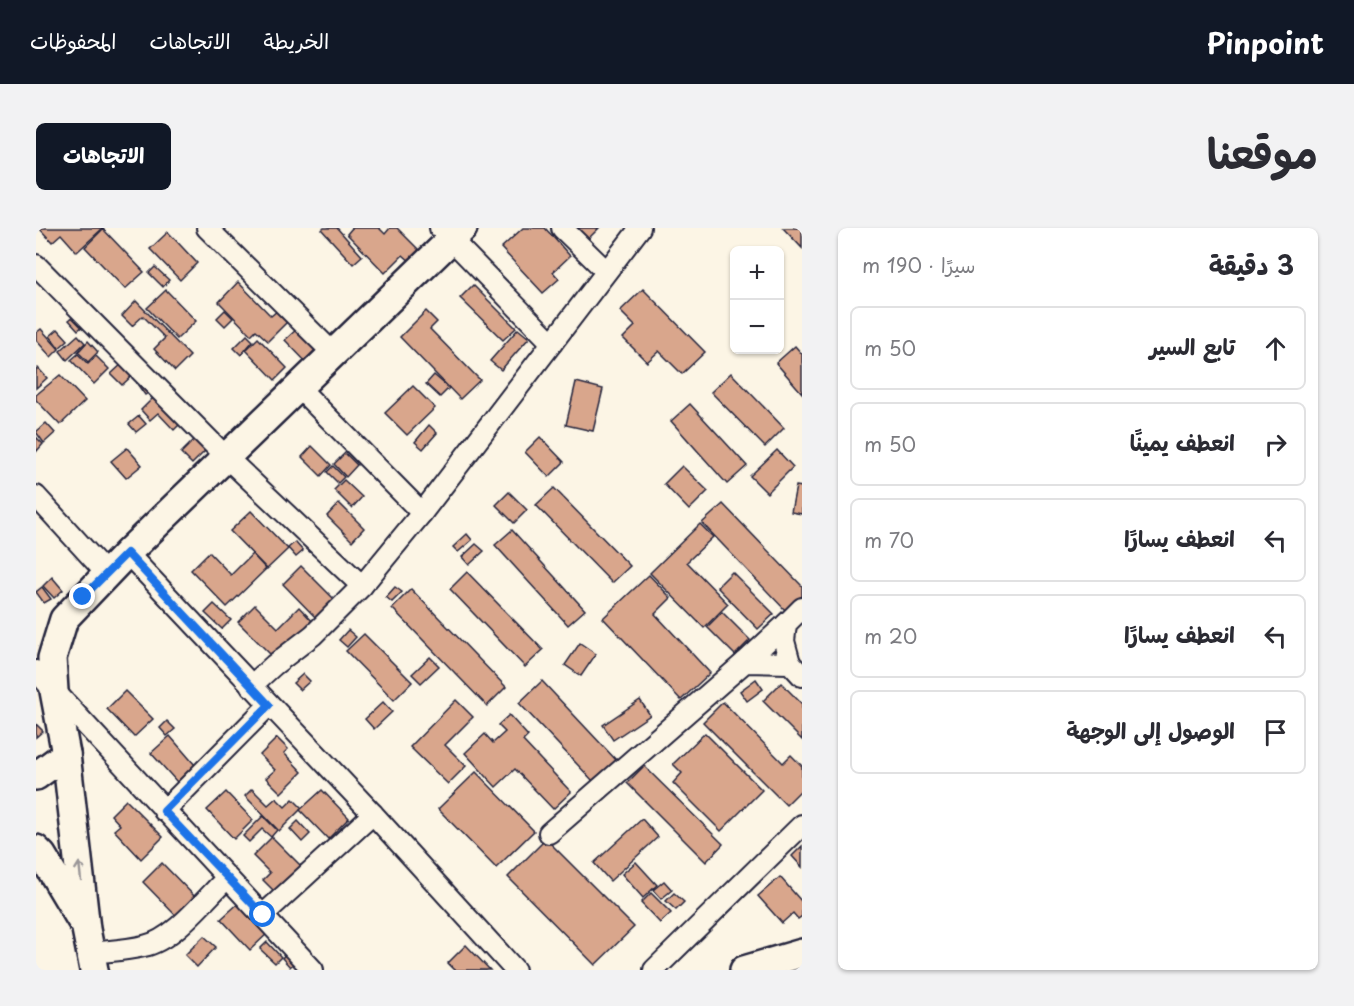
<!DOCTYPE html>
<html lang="ar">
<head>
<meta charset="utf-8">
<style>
  :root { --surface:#fff; --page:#f2f2f3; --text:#2b2b33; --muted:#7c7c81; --line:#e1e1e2; --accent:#111827 }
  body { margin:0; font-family:"Playpen Sans","Playpen Sans Arabic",sans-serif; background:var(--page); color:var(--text); direction:rtl }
  .controls { position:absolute; right:18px; top:18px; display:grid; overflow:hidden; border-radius:9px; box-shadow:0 2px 4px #0004 }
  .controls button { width:54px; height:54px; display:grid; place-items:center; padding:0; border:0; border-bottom:2px solid var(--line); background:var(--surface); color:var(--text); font:30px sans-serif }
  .stop { position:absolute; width:18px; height:18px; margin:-14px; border:4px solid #1a73e8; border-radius:50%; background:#fff }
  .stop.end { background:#1a73e8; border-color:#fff; box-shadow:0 2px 6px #0008 }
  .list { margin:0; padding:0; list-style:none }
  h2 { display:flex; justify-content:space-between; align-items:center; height:78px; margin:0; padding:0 24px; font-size:26px }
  h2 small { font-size:20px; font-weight:400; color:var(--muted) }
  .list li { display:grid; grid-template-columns:39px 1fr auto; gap:18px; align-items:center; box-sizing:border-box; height:84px; margin:0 12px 12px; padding:0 12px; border:2px solid var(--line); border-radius:9px }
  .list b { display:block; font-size:22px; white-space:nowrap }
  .list em { font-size:20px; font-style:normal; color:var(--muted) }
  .icon { flex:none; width:33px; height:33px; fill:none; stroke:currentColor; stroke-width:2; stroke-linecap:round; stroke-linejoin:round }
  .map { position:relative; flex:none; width:766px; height:742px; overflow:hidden; direction:ltr; border-radius:9px }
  header { display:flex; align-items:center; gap:36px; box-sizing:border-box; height:84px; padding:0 30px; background:var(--accent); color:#fff }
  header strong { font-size:28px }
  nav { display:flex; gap:33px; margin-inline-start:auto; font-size:21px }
  .intro { display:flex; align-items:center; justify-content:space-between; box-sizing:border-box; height:144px; padding:0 36px }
  h1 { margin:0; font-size:42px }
  .button { padding:15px 27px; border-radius:9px; background:var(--accent); color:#fff; font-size:21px; font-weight:700 }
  main { display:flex; gap:36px; padding:0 36px }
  aside { flex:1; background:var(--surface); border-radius:9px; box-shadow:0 2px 4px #0004 }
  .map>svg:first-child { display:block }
</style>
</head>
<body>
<header>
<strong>Pinpoint</strong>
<nav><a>الخريطة</a><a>الاتجاهات</a><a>المحفوظات</a></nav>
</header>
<div class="intro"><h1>موقعنا</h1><a class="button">الاتجاهات</a></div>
<main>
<aside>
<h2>3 دقيقة<small>سيرًا · 190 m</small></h2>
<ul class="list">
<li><svg class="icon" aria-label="ahead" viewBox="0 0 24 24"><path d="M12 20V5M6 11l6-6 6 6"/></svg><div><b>تابع السير</b></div><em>50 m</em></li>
<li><svg class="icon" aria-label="right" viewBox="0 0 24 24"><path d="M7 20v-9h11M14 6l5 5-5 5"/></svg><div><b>انعطف يمينًا</b></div><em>50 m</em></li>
<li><svg class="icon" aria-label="left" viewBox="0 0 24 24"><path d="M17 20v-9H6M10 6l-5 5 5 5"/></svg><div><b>انعطف يسارًا</b></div><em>70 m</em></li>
<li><svg class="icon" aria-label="left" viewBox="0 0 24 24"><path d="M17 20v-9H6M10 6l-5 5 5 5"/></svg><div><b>انعطف يسارًا</b></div><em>20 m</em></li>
<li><svg class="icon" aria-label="arrive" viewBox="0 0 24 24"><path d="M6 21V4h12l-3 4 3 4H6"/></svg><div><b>الوصول إلى الوجهة</b></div></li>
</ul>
</aside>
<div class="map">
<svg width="766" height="742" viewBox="0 0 766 742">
  <rect width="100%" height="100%" fill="#fcf5e5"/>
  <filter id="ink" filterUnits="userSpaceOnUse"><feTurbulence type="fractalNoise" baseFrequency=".0167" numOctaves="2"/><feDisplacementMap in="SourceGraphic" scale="12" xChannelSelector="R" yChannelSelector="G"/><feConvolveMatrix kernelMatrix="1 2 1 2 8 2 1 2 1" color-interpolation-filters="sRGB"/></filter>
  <g filter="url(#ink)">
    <!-- building -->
    <g fill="#d9a68c" stroke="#22223b" stroke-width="1.5">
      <polygon points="3,0 67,0 41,24 25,6 16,14"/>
      <polygon points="288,0 301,0 326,28 317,36 286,2"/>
      <polygon points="316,0 343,0 349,6 354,0 361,0 386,25 376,35 367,27 349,45 311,6"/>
      <polygon points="487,0 509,0 534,28 517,44 523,51 507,65 465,20"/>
      <polygon points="540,0 563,0 552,11"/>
      <polygon points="747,0 766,0 766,20"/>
      <polygon points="67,1 108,44 89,61 49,19"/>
      <polygon points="132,4 161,35 144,52 114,21"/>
      <polygon points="119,39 133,52 127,59 113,45"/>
      <polygon points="202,54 235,88 241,83 252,93 232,113 220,102 215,107 183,74"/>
      <polygon points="437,57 480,100 467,112 424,70"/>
      <polygon points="607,61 669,124 646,146 623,123 611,134 587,110 599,98 584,83"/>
      <polygon points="130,62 160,93 141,111 111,80"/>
      <polygon points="100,73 154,128 139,143 118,121 129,110 107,88 96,98 86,88"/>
      <polygon points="189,82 197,90 189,98 181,90"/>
      <polygon points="44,83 52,94 42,102 33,92"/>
      <polygon points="390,83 401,94 394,101 444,152 424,171 364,109"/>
      <polygon points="262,100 285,124 273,137 249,112"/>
      <polygon points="5,101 23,121 15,129 0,112 0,105"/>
      <polygon points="22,101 32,112 23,120 14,108"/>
      <polygon points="482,101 493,110 465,142 454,133"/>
      <polygon points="42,107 49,115 31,132 24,123"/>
      <polygon points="211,107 217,113 205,127 198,120"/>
      <polygon points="222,110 251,140 239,152 210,122"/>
      <polygon points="52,113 62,124 52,134 42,124"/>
      <polygon points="759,118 766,126 766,165 740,135"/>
      <polygon points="42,126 52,136 60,128 73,141 58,156 35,132"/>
      <polygon points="87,135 98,146 86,157 75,146"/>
      <polygon points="2,140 11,150 0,160 0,142"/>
      <polygon points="695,145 748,200 729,219 675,164"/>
      <polygon points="24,147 49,173 24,197 0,172 0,167"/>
      <polygon points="398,147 413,160 404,169 390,156"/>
      <polygon points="107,151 116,162 109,167 101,156"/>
      <polygon points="540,154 567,161 557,203 530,197"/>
      <polygon points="377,158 399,180 371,207 349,185"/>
      <polygon points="119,168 145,195 138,202 122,185 114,192 105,182"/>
      <polygon points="654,176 711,238 691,256 635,193"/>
      <polygon points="103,188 110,196 100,204 93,196"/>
      <polygon points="10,195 19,205 8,215 0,204"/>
      <polygon points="393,197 401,205 387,221 379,214"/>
      <polygon points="163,207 174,218 156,236 145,225"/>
      <polygon points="0,209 7,216 0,224"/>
      <polygon points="504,209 528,234 513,249 489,224"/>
      <polygon points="276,218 295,237 285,248 266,229"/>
      <polygon points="91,220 106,237 90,250 75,233"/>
      <polygon points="741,222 757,239 731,265 714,248"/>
      <polygon points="309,225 321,237 310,249 298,236"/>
      <polygon points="297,238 308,249 302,255 291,244"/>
      <polygon points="646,238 672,263 653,282 628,256"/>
      <polygon points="308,252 326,269 316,280 298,262"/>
      <polygon points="760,258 766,259 766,286 755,284"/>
      <polygon points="518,260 594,338 576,355 500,277"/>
      <polygon points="473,264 491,282 478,295 460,277"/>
      <polygon points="303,275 328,300 316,313 291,288"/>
      <polygon points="687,276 766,358 766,368 750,383 666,295"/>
      <polygon points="215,283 252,321 231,341 194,303"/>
      <polygon points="664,296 677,309 651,334 692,376 668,400 614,345"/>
      <polygon points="476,302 549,382 532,397 459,317"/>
      <polygon points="431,306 436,312 422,324 417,319"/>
      <polygon points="259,314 267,323 260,329 252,320"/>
      <polygon points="440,316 448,323 433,337 426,329"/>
      <polygon points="173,324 195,347 216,326 230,341 191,379 155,342"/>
      <polygon points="265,338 301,374 282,392 247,356"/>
      <polygon points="431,344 507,422 489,439 414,361"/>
      <polygon points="696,344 738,386 722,401 681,359"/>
      <polygon points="613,347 635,370 619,386 674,445 645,472 567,390"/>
      <polygon points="16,349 27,362 18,370 7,358"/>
      <polygon points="6,359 15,371 8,375 0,364"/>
      <polygon points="359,359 366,364 356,374 350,369"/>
      <polygon points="375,361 470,459 451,478 356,380"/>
      <polygon points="178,376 195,392 186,401 169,385"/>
      <polygon points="219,377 242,400 263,379 278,395 240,432 202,394"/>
      <polygon points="686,384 714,412 699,427 671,399"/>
      <polygon points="312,402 320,409 311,419 303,412"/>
      <polygon points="328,406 376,454 358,472 310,423"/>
      <polygon points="544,415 560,426 545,448 529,437"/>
      <polygon points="394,429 403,438 385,455 376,446"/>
      <polygon points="267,446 274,453 264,462 257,455"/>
      <polygon points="720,451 727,461 711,473 704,463"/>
      <polygon points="506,453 581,533 558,554 483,475"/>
      <polygon points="745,455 766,476 766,512 727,473"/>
      <polygon points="89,463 117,491 98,509 71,481"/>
      <polygon points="420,472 437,489 409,517 430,538 412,556 374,519"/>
      <polygon points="604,472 614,487 577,512 567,497"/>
      <polygon points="347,474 356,484 338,501 329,491"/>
      <polygon points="687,474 747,535 755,527 766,538 766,561 750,577 667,494"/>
      <polygon points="473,487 492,508 487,513 535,564 517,581 479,541 460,559 429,525 449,506 457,515 469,504 462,497"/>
      <polygon points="131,493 139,501 131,508 124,500"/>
      <polygon points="0,496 7,503 0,509"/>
      <polygon points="669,505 726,562 685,603 637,555 646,545 637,536"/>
      <polygon points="134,508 159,537 141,554 115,525"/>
      <polygon points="241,510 252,521 248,525 266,544 245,565 230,550 239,542 224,527"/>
      <polygon points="608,538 687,616 670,634 591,555"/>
      <polygon points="440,544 498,603 460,640 402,581"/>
      <polygon points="216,561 232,577 240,570 249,579 257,571 266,580 243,603 209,568"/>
      <polygon points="286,562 313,590 292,611 264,582"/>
      <polygon points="190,564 217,592 198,611 171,582"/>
      <polygon points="90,572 127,609 105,631 78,602 84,597 75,587"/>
      <polygon points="227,588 241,602 235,609 226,601 213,614 207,608"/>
      <polygon points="606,591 622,609 574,653 558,635"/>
      <polygon points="262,593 274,606 266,614 254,601"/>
      <polygon points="236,609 265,638 239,664 227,652 234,645 217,628"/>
      <polygon points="510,611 598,699 559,737 472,649"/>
      <polygon points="766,618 766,639 756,628"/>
      <polygon points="600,634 621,657 607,670 586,646"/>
      <polygon points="126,635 164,674 145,693 107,654"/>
      <polygon points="744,649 766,674 766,688 762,691 757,685 746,695 722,668"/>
      <polygon points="628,653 636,662 625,671 617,662"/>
      <polygon points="615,665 635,685 624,695 605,675"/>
      <polygon points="638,665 648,674 640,682 630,673"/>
      <polygon points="205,673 233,704 214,722 185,691"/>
      <polygon points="168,708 180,719 161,739 149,727"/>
      <polygon points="231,714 245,729 239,735 224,721"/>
      <polygon points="430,717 454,742 419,742 412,735"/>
      <polygon points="251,724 260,733 254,739 246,730"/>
    </g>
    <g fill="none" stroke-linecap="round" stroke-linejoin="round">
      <defs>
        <g id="minor">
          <polyline points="171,0 297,125"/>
          <polyline points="404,0 516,115"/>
          <polyline points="526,0 570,43"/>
          <polyline points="0,37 190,229 326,358"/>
          <polyline points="262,159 386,285"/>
          <polyline points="0,268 71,346"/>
          <polyline points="91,325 337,586 479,742"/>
          <polyline points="709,434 750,396"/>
          <polyline points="754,435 748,413 750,396 766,380"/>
          <polyline points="0,443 277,742"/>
          <polyline points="215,458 238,437 277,407 326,358 386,285 604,0"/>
          <polyline points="128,583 233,477"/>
          <polyline points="513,605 709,434 754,435 766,448"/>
          <polyline points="227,687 337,586"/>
          <path d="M56 725C73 723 91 722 108 718 138 712 169 671 191 650"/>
          <polyline points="618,742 766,597"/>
        </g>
        <g id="secondary">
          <polyline points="30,526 50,701 58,742"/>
          <polyline points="0,548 30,526 18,463 16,430 28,391 91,325 427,0"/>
          <polyline points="0,621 6,627 45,692"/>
          <polyline points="708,742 766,725"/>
        </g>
      </defs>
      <!-- minor casing -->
      <use href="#minor" stroke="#22223b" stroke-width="24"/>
      <!-- secondary casing -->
      <use href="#secondary" stroke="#22223b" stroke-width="32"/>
      <!-- minor -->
      <use href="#minor" stroke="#fcf5e5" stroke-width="20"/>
      <!-- secondary -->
      <use href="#secondary" stroke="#fcf5e5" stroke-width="27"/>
    </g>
    <!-- one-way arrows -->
    <defs><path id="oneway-shaft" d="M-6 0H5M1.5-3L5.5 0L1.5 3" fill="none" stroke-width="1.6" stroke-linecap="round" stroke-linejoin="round" transform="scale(1.5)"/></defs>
    <use stroke="#9a9698" href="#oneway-shaft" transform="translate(44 643) rotate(-96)"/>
  </g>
  <g fill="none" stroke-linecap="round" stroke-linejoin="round" filter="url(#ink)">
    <!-- route -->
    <polyline stroke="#1a73e8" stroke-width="8" points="47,369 91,325 233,477 128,583 227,687"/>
  </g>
</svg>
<div class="controls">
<button>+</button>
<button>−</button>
</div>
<div class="stop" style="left:227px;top:687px"></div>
<div class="stop end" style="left:47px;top:369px"></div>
</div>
</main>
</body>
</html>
